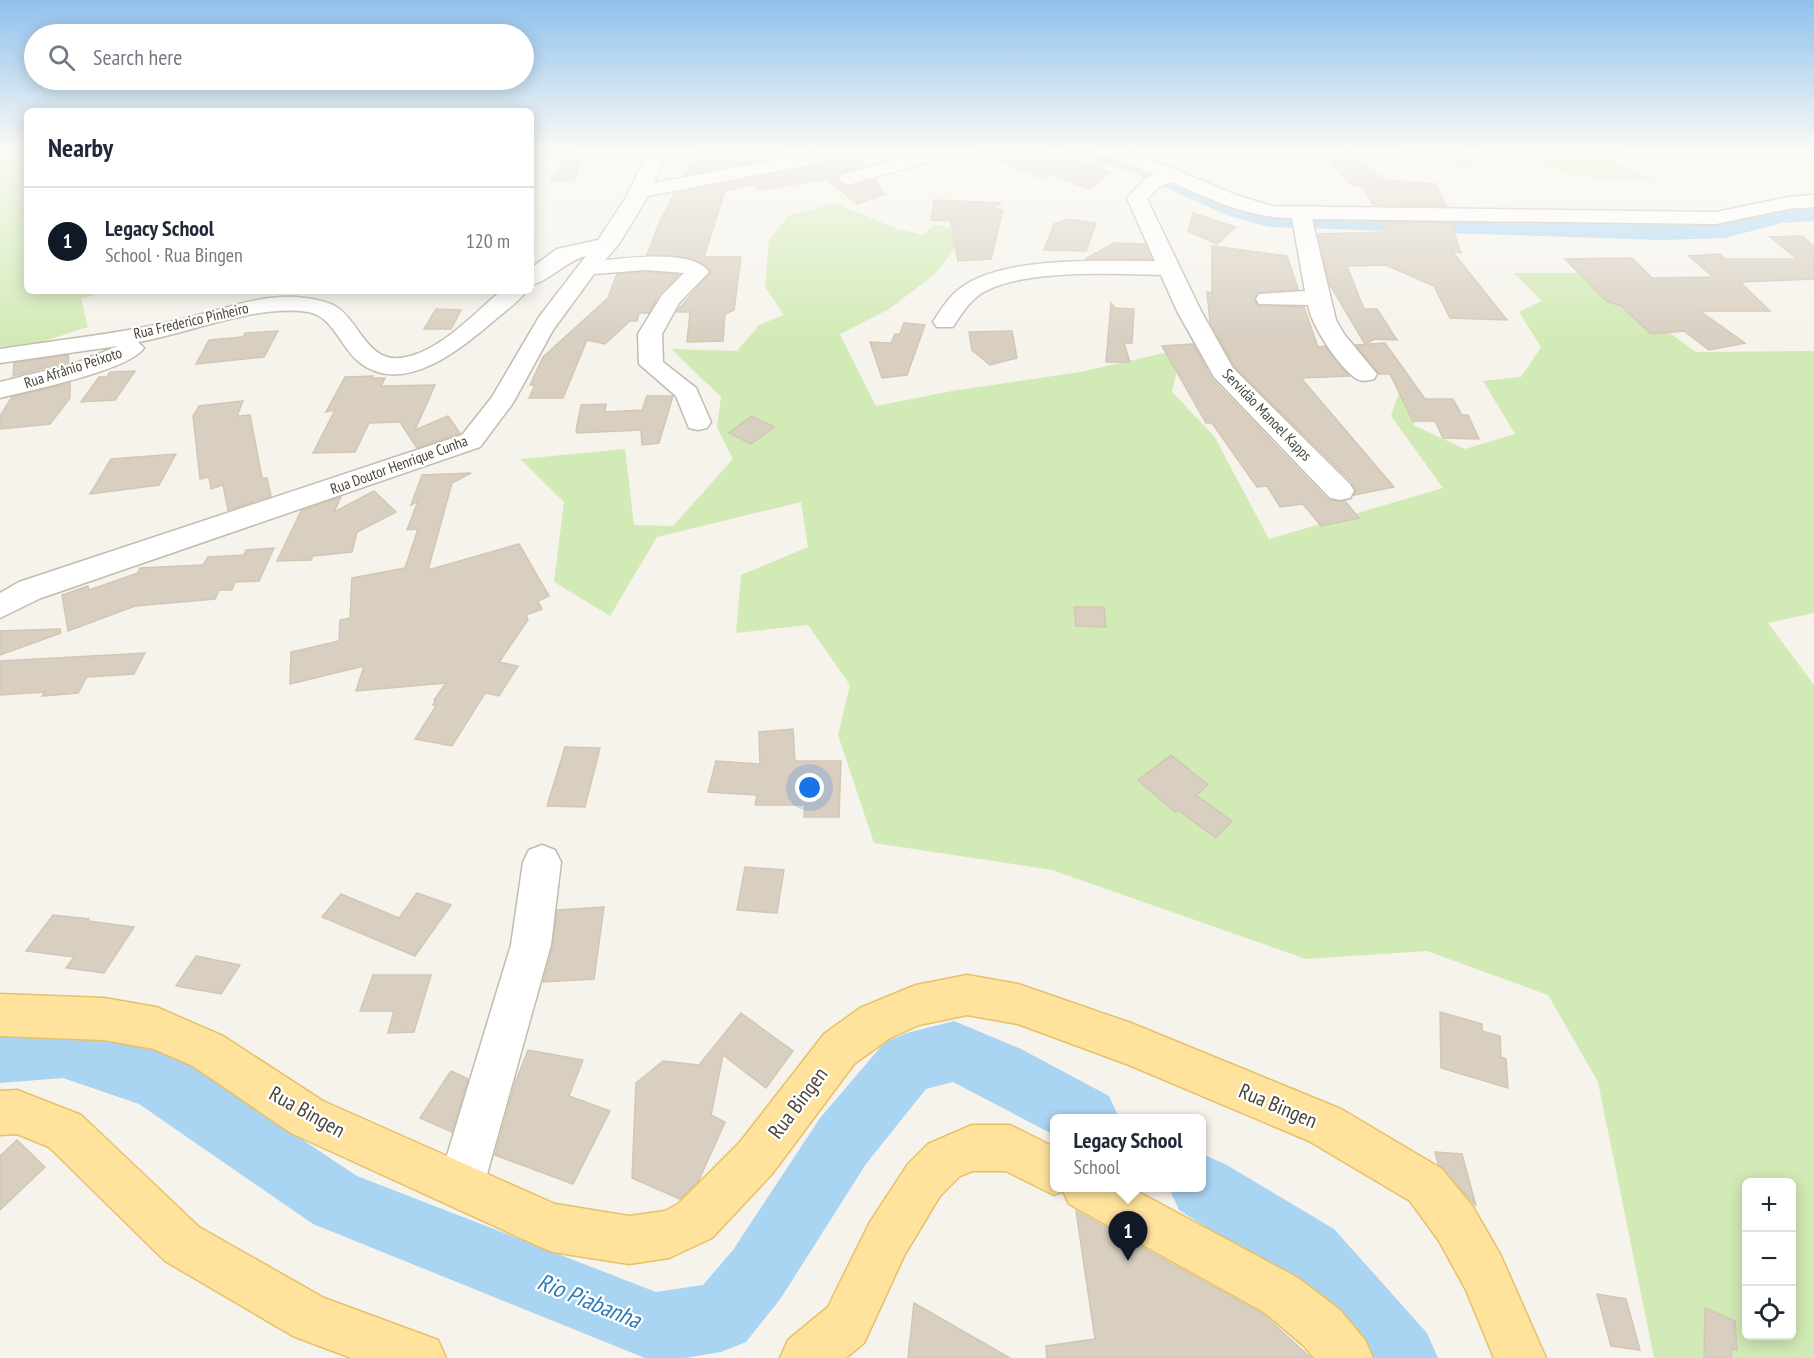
<!DOCTYPE html>
<html lang="en">
<head>
<meta charset="utf-8">
<style>
  :root { --surface:#fff; --page:#f2f2f3; --text:#1f2937; --muted:#747a83; --line:#e0e1e3; --accent:#111827 }
  body { margin:0; font-family:"PT Sans Narrow",sans-serif; background:var(--page); color:var(--text) }
  .controls { position:absolute; right:18px; bottom:18px; display:grid; overflow:hidden; border-radius:9px; box-shadow:0 3px 15px #0003 }
  .controls button { width:54px; height:54px; display:grid; place-items:center; padding:0; border:0; border-bottom:2px solid var(--line); background:var(--surface); color:var(--text); font:30px sans-serif }
  .you { position:absolute; left:810px; top:788px; width:21px; height:21px; margin:-15px; border:4px solid #fff; border-radius:50%; background:#1a73e8; box-shadow:0 0 0 9px #1a73e833 }
  .badge { display:grid; place-items:center; width:39px; height:39px; border-radius:50%; background:var(--accent); color:#fff; font-size:20px; font-weight:700 }
  .pin { position:absolute; translate:-50% -50px; filter:drop-shadow(0 2px 3px #0008) }
  .pin::after { content:''; position:absolute; top:32px; width:21px; height:18px; background:inherit; clip-path:polygon(0 0,100% 0,50% 100%) }
  .popup { position:absolute; left:1050px; top:1114px; width:156px; height:78px; box-sizing:border-box; display:grid; place-content:center; border-radius:9px; background:var(--surface); filter:drop-shadow(0 2px 4px #0005); font-size:20px; white-space:nowrap; color:var(--muted) }
  .popup b { font-size:22px; color:var(--text) }
  .popup::after { content:''; position:absolute; left:50%; top:100%; margin-left:-12px; border:12px solid transparent; border-top-color:var(--surface) }
  .list { margin:0; padding:0; list-style:none }
  h2 { display:flex; justify-content:space-between; align-items:center; height:78px; margin:0; padding:0 24px; font-size:26px }
  h2 small { font-size:20px; font-weight:400; color:var(--muted) }
  .list li { display:grid; grid-template-columns:39px 1fr auto; gap:18px; align-items:center; box-sizing:border-box; height:108px; padding:0 24px; border-top:2px solid var(--line) }
  .list b { display:block; font-size:22px; white-space:nowrap }
  .list p { margin:0; font-size:20px; white-space:nowrap; color:var(--muted) }
  .list em { font-size:20px; font-style:normal; color:var(--muted) }
  .icon { flex:none; width:33px; height:33px; fill:none; stroke:currentColor; stroke-width:2; stroke-linecap:round; stroke-linejoin:round }
  .map { position:relative; flex:none; width:1814px; height:1358px; overflow:hidden }
  .search { position:absolute; background:var(--surface); box-shadow:0 3px 15px #0003; left:24px; top:24px; width:510px; height:66px; display:flex; align-items:center; gap:15px; box-sizing:border-box; padding:0 21px; border-radius:33px; color:var(--muted); font-size:22px }
  .panel { position:absolute; background:var(--surface); box-shadow:0 3px 15px #0003; left:24px; top:108px; width:510px; height:186px; border-radius:9px }
  .map>svg:first-child { display:block }
</style>
</head>
<body>
<div class="map">
<svg width="1814" height="1358" viewBox="0 0 1814 1358">
  <rect width="100%" height="100%" fill="#f6f3ec"/>
  <!-- green -->
  <g fill="#d2eab5" fill-rule="evenodd">
    <polygon points="0,149 27,149 27,291 108,291 81,299 88,327 41,342 0,347"/>
    <polygon points="531,149 586,149 531,165"/>
    <polygon points="1394,149 1628,149 1606,158 1657,181 1578,177 1500,153 1464,150 1477,168 1412,163"/>
    <path d="M835 203 895 228 923 235 935 224 968 232 935 274 889 309 840 334 876 406 952 391 1080 372 1182 349 1172 392 1214 436 1269 539 1443 488 1391 416 1402 383 1429 403 1413 425 1465 449 1515 434 1483 381 1521 377 1541 347 1519 312 1542 301 1514 273H1588L1696 352 1814 351V613L1768 623 1814 685V1358H1654L1598 1082 1548 995 1427 951 1306 959 1052 870 874 843 838 735 850 685 808 625 736 633 741 575 808 547 801 502 657 537 610 616 554 582 564 502 520 459 625 449 634 525 673 526 733 459 717 427 721 397 671 349 737 351 759 325 784 315 765 287 769 240 788 216ZM1746 1182H1792V1336H1746Z"/>
  </g>
  <g fill="none" stroke-linecap="round" stroke-linejoin="round">
    <!-- river -->
    <g fill="#a9d4f2" fill-rule="evenodd">
      <path d="M1063 149C1078 149 1094 148 1109 149 1166 156 1215 195 1270 209L1662 222 1724 220 1781 205 1814 203V221L1782 223 1725 238 1662 240 1269 227 1229 216 1126 170 1067 155Z"/>
      <polygon points="63,1018 178,1057 357,1176 656,1292 703,1285 733,1250 820,1118 885,1042 907,1033 954,1021 1021,1049 1109,1096 1119,1118 1054,1118 1054,1135 953,1082 926,1089 866,1164 781,1298 746,1342 721,1352 685,1358 645,1358 313,1224 139,1104 63,1078 0,1083 0,1023"/>
      <polygon points="1202,1154 1225,1164 1334,1229 1427,1333 1438,1358 1355,1358 1286,1277 1179,1210 1169,1188 1202,1188"/>
    </g>
  </g>
  <!-- building -->
  <g fill="#d8cfc1" stroke="#d3c7b4" stroke-width="1.5">
    <polygon points="699,149 785,149 787,155 685,175"/>
    <polygon points="970,149 1039,149 1112,172 1089,189 1051,175 1043,179"/>
    <polygon points="1346,149 1350,149 1383,180 1436,184 1446,206 1373,205 1364,187 1350,184 1326,158 1352,162"/>
    <polygon points="859,155 866,165 840,173 836,179 849,187 875,179 885,194 857,204 826,179 759,190 755,184 725,191 704,257 741,257 734,310 725,314 723,341 687,342 690,312 676,312 711,272 702,263 690,258 647,255 659,223 675,193 824,164 834,159"/>
    <polygon points="584,158 574,180 551,180 562,159"/>
    <polygon points="934,200 1001,203 992,208 1003,210 991,259 958,261 951,221 931,220"/>
    <polygon points="1193,213 1236,227 1217,244 1188,231"/>
    <polygon points="1068,219 1096,223 1086,251 1044,250 1054,224"/>
    <polygon points="1381,222 1451,223 1461,253 1452,251 1507,320 1450,318 1434,286 1386,265 1347,266 1364,309 1377,309 1397,340 1375,339 1365,344 1330,285 1318,234 1386,232"/>
    <polygon points="1802,236 1814,246 1814,279 1740,282 1770,311 1700,311 1745,343 1709,350 1684,331 1651,334 1621,306 1606,301 1565,259 1632,258 1652,278 1713,277 1689,256 1720,254 1725,259 1797,259 1770,237"/>
    <polygon points="1114,243 1145,244 1152,259 1085,259"/>
    <polygon points="1212,246 1287,256 1298,289 1259,292 1254,300 1259,306 1304,307 1318,347 1325,346 1349,376 1301,378 1394,487 1354,495 1356,490 1352,482 1235,367 1210,322 1207,292 1212,293"/>
    <polygon points="646,272 679,275 660,293 649,313 639,313 637,321 630,321 605,344 587,340 563,398 529,398 535,385 530,385 543,357 608,298 617,274"/>
    <polygon points="1111,303 1115,308 1134,309 1132,343 1124,343 1130,362 1106,362"/>
    <polygon points="436,309 461,310 451,329 424,329"/>
    <polygon points="904,323 925,325 907,375 882,378 870,342 891,343 895,334 900,334"/>
    <polygon points="278,331 264,357 196,364 209,340 243,337 245,333"/>
    <polygon points="1012,331 1017,358 990,365 972,350 969,332"/>
    <polygon points="1385,343 1425,399 1453,399 1462,415 1468,415 1479,439 1443,438 1435,421 1413,421 1390,374 1379,374 1356,345"/>
    <polygon points="1193,344 1212,379 1328,500 1345,501 1359,518 1321,526 1303,504 1280,507 1267,486 1257,487 1212,423 1206,423 1162,346"/>
    <polygon points="68,355 69,362 13,376 14,363"/>
    <polygon points="135,371 115,400 81,402 99,377 107,377 110,372"/>
    <polygon points="373,376 372,378 385,378 381,386 435,385 415,430 448,416 460,433 417,448 400,422 369,423 355,452 313,453 335,410 326,412 345,377"/>
    <polygon points="70,383 70,398 50,424 0,429 0,416 12,397"/>
    <polygon points="647,396 673,396 659,443 642,445 641,430 577,433 576,431 581,405 606,404 605,412 642,410"/>
    <polygon points="243,401 237,416 250,415 262,478 267,478 271,496 228,510 223,485 211,489 209,477 200,479 193,416 199,406"/>
    <polygon points="752,416 774,427 751,444 729,433"/>
    <polygon points="176,454 159,485 90,494 111,459"/>
    <polygon points="471,473 452,483 428,570 519,544 549,596 538,601 542,609 526,615 528,620 499,662 518,666 499,696 485,693 452,746 415,739 436,706 433,705 436,700 434,700 446,683 356,691 364,666 290,684 291,652 339,641 340,620 350,618 352,578 405,568 418,529 407,530 418,501 411,505 422,475"/>
    <polygon points="374,491 396,512 357,532 352,552 313,556 311,560 277,561 301,511 341,497 334,512"/>
    <polygon points="274,548 259,581 235,582 232,590 219,590 215,599 135,606 68,631 62,595 88,586 89,590 138,573 140,568 203,565 208,557 244,555 246,550"/>
    <polygon points="1074,607 1104,607 1106,627 1076,626"/>
    <polygon points="60,629 61,633 0,655 0,631"/>
    <polygon points="145,653 134,674 87,677 78,693 42,696 45,692 0,695 0,661"/>
    <polygon points="793,729 795,761 841,761 839,817 804,817 805,805 755,805 757,795 708,792 716,761 760,764 759,732"/>
    <polygon points="565,747 600,748 585,807 547,806"/>
    <polygon points="1171,755 1208,785 1196,795 1232,821 1216,838 1178,810 1175,812 1138,780"/>
    <polygon points="745,867 784,870 777,913 737,910"/>
    <polygon points="417,893 451,905 415,956 322,917 341,894 399,918"/>
    <polygon points="604,907 594,979 543,982 553,946 557,910"/>
    <polygon points="53,915 89,919 88,921 134,927 104,973 66,968 74,957 26,951"/>
    <polygon points="196,956 240,965 221,994 176,986"/>
    <polygon points="373,975 431,975 414,1032 388,1033 394,1011 360,1011"/>
    <polygon points="1440,1012 1482,1024 1482,1031 1500,1036 1501,1057 1506,1059 1508,1088 1441,1068"/>
    <polygon points="741,1013 793,1051 766,1088 723,1055 711,1115 725,1122 699,1180 680,1199 632,1178 636,1083 663,1061 699,1065"/>
    <polygon points="528,1050 583,1060 569,1096 610,1111 573,1184 495,1155 515,1083"/>
    <polygon points="451,1071 468,1079 452,1132 420,1118"/>
    <polygon points="17,1140 45,1167 0,1210 0,1156"/>
    <polygon points="1435,1152 1462,1154 1476,1206 1438,1164"/>
    <polygon points="1076,1211 1263,1314 1311,1358 1047,1358 1046,1346 1095,1339"/>
    <polygon points="1597,1294 1626,1299 1640,1350 1611,1346"/>
    <polygon points="914,1303 1010,1358 908,1358"/>
    <polygon points="1705,1308 1735,1321 1737,1350 1732,1348 1731,1358 1704,1358"/>
  </g>
  <g fill="none" stroke-linecap="round" stroke-linejoin="round">
    <defs>
      <g id="minor">
        <path d="M649 149H668L654 183 824 150 834 156 824 162 648 196 619 244 605 260C630 258 693 249 709 272L679 303 662 334 663 362 696 388 711 422 707 428 698 430 689 428 676 396 639 364 638 334 662 295 684 273 646 270 594 274 553 330 513 403 480 447 41 598 0 618V593L19 582 462 435 492 397 539 317 586 256C565 261 552 280 531 285V268L557 249 598 240 627 196Z"/>
        <polygon points="929,149 960,149 958,153 848,185 838,179 841,175"/>
        <path d="M1094 149 1131 151 1236 195 1272 206 1716 212 1789 197 1814 195V207L1789 209 1716 224 1312 219 1336 320 1344 334 1377 374 1374 379C1367 381 1361 382 1355 378 1337 364 1312 327 1308 305L1259 304 1256 299 1259 294 1305 291 1292 218C1249 218 1209 199 1171 182L1159 187 1147 199 1201 311 1233 368 1350 484 1354 491 1350 498 1340 500 1330 498 1214 377 1177 311 1161 275C1114 274 1018 268 979 295 968 303 961 315 953 327H937L933 322C941 309 950 295 962 287 1004 256 1104 261 1155 261L1127 198 1145 179 1155 174 1096 153Z"/>
        <polygon points="1798,149 1814,149 1814,159"/>
        <path d="M501 291H526C519 302 506 310 496 319 463 347 404 398 359 362 341 348 333 316 308 312 255 304 191 333 138 342L144 348C128 371 30 390 0 398V382L76 363 118 346 0 363V349C58 340 118 334 175 321 216 312 254 295 296 297 308 298 324 300 335 306 359 320 367 362 400 358 438 354 473 314 501 291Z"/>
        <polygon points="542,845 555,850 561,862 551,945 484,1185 477,1201 461,1208 445,1201 438,1185 511,945 523,862 529,850"/>
      </g>
      <g id="major">
        <polygon points="967,975 1018,984 1131,1023 1341,1109 1442,1169 1473,1207 1501,1256 1546,1358 1494,1358 1466,1290 1439,1241 1410,1201 1309,1141 1129,1065 1018,1024 967,1015 919,1025 890,1038 854,1064 772,1174 712,1238 669,1258 629,1264 553,1252 536,1245 291,1133 193,1066 154,1049 104,1040 0,1036 0,994 104,998 156,1007 223,1036 323,1101 555,1204 629,1216 665,1211 678,1204 740,1142 824,1034 860,1008 901,991 916,985"/>
        <polygon points="17,1090 81,1115 199,1227 324,1298 438,1340 446,1358 351,1358 293,1336 165,1261 49,1147 17,1134 0,1135 0,1091"/>
        <polygon points="972,1125 1010,1125 1054,1147 1054,1188 1131,1188 1298,1278 1340,1310 1365,1340 1373,1358 1314,1358 1304,1346 1264,1312 1069,1204 1063,1191 1054,1195 1006,1171 973,1171 960,1176 940,1196 904,1256 864,1343 846,1358 780,1358 788,1340 828,1307 870,1222 908,1164 928,1144"/>
      </g>
    </defs>
    <!-- minor casing -->
    <use href="#minor" stroke="#c2bbae" stroke-width="3"/>
    <!-- major casing -->
    <use href="#major" stroke="#e6c16a" stroke-width="3"/>
    <!-- minor -->
    <use href="#minor" fill="#fff" fill-rule="evenodd"/>
    <!-- major -->
    <use href="#major" fill="#ffe39c" fill-rule="evenodd"/>
  </g>
  <!-- sky -->
  <linearGradient id="sky" x2="0" y2="1"><stop stop-color="#8fc1ec"/><stop offset="0.44" stop-color="#fbfaf6"/><stop offset="1" stop-color="#fbfaf6" stop-opacity="0"/></linearGradient>
  <rect width="1814" height="340" fill="url(#sky)"/>
  <g text-anchor="middle" stroke-width="4.5" stroke-linejoin="round" paint-order="stroke">
    <!-- far-street labels -->
    <g font-size="15" fill="#4b4439" stroke="#fff">
      <text transform="translate(191 321) rotate(-13)" y="5">Rua Frederico Pinheiro</text>
      <text transform="translate(73 368) rotate(-18)" y="5">Rua Afrânio Peixoto</text>
      <text transform="translate(1267 415) rotate(46)" y="5">Servidão Manoel Kapps</text>
      <text transform="translate(399 465) rotate(-20)" y="5">Rua Doutor Henrique Cunha</text>
    </g>
    <!-- near-street labels -->
    <g font-size="21" fill="#4b4439" stroke="#fff">
      <text transform="translate(798 1103) rotate(-53)" y="7">Rua Bingen</text>
      <text transform="translate(1278 1106) rotate(23)" y="7">Rua Bingen</text>
      <text transform="translate(307 1112) rotate(29)" y="7">Rua Bingen</text>
    </g>
    <!-- near-water labels -->
    <g font-size="24" font-style="italic" fill="#2e7ab2" stroke="#fff">
      <text transform="translate(589 1301) rotate(22)" y="8">Rio Piabanha</text>
    </g>
  </g>
</svg>
<div class="controls">
<button>+</button>
<button>−</button>
<button><svg class="icon" aria-label="locate" viewBox="0 0 24 24"><circle cx="12" cy="12" r="6"/><path d="M12 2v4M12 18v4M2 12h4M18 12h4"/></svg></button>
</div>
<div class="you"></div>
<div class="pin badge" style="left:1128px;top:1261px">1</div>
<div class="popup"><b>Legacy School</b>School</div>
<div class="search"><svg class="icon" aria-label="search" viewBox="0 0 24 24"><circle cx="10" cy="10" r="6"/><path d="M15 15l6 6"/></svg>Search here</div>
<section class="panel">
<h2>Nearby<small></small></h2>
<ul class="list">
<li><span class="badge">1</span><div><b>Legacy School</b><p>School · Rua Bingen</p></div><em>120 m</em></li>
</ul>
</section>
</div>
</body>
</html>
